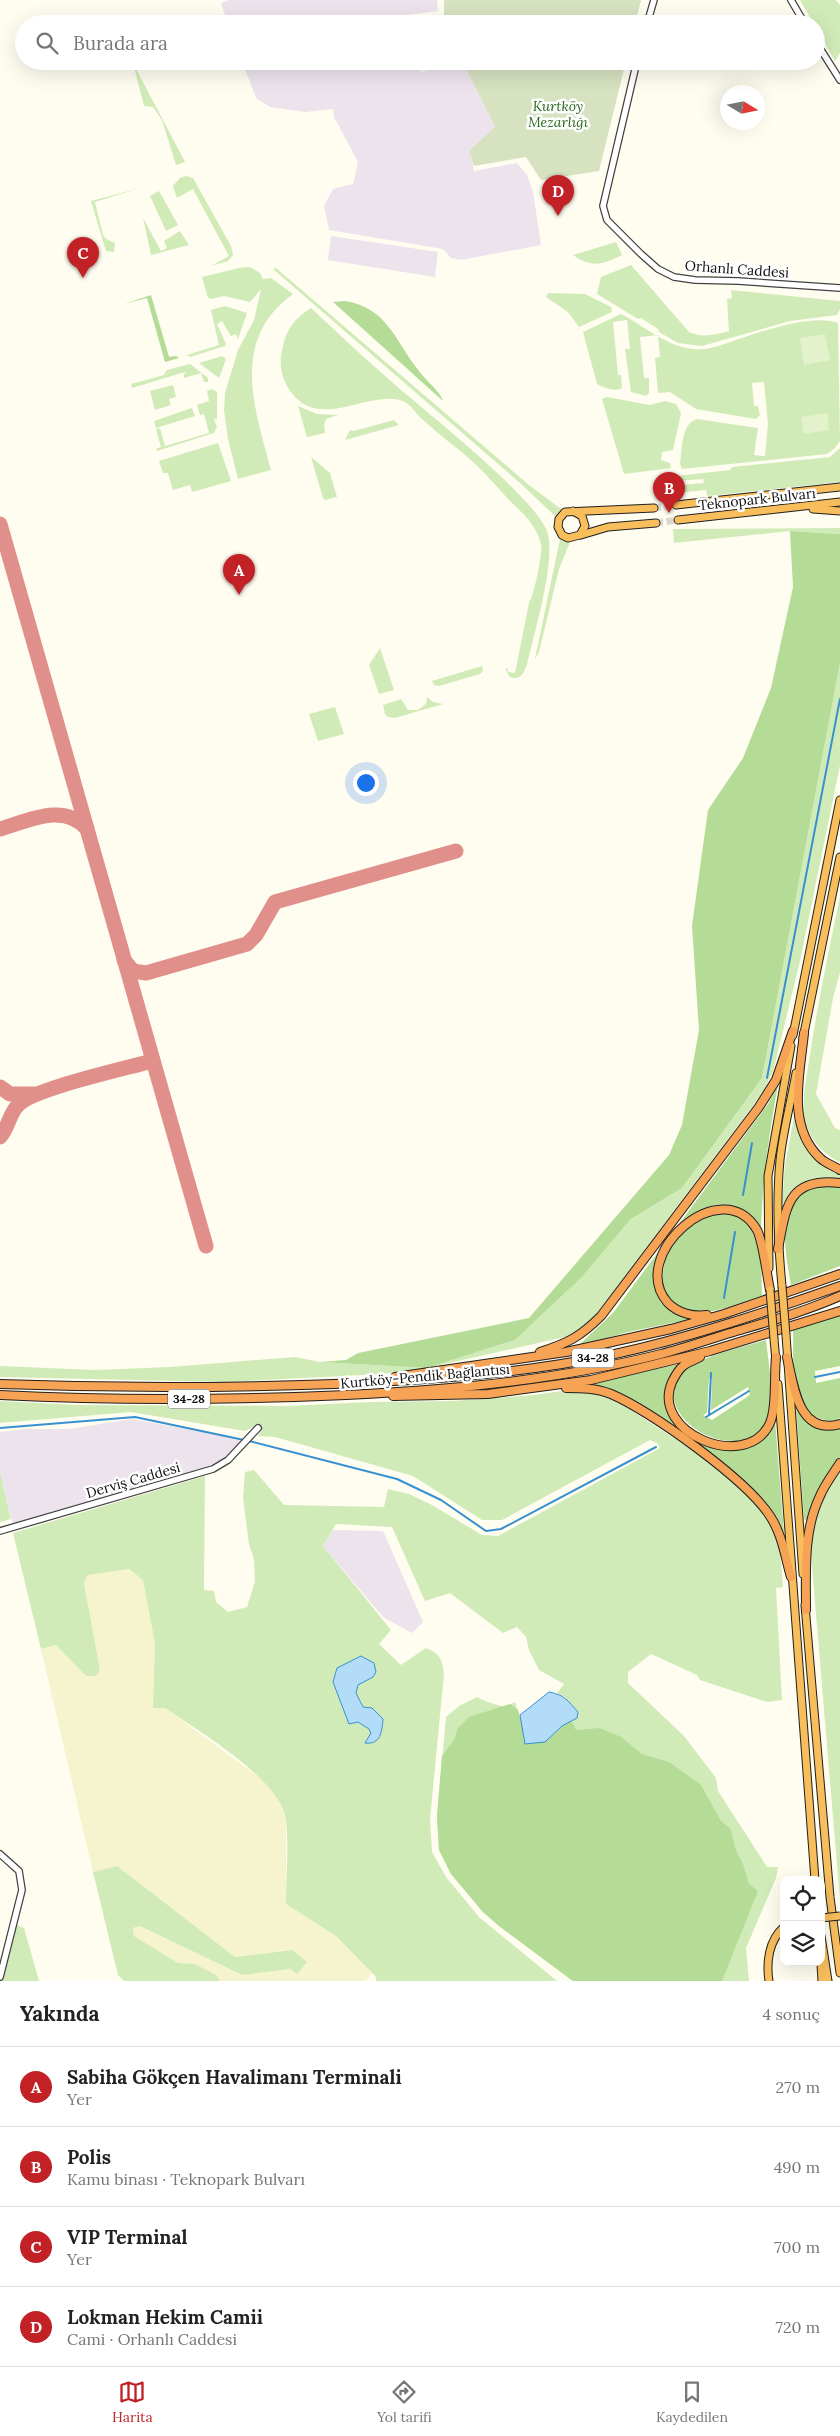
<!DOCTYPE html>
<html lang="tr">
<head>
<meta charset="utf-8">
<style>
  :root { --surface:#fff; --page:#f6f6f6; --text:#222; --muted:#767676; --line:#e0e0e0; --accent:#c22226 }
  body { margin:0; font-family:Lora,serif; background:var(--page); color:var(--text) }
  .controls { position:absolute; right:15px; bottom:15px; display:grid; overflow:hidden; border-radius:10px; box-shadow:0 5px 20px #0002 }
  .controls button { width:45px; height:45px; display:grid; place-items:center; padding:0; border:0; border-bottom:1px solid var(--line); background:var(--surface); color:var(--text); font:25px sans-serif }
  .compass { position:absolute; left:720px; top:85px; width:45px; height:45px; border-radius:50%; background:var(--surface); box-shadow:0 5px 20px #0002; rotate:100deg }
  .you { position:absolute; left:365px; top:782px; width:18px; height:18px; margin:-12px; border:4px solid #fff; border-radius:50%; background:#1a73e8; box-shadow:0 0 0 8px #1a73e833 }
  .badge { display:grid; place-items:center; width:32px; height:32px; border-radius:50%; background:var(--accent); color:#fff; font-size:16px; font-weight:700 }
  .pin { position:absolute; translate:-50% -41px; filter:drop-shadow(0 1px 2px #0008) }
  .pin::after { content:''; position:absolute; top:26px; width:18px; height:15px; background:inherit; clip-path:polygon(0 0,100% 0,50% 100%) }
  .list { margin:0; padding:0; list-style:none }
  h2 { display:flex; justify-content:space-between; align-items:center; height:65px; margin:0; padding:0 20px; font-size:21px }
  h2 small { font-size:16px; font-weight:400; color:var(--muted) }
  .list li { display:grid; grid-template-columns:32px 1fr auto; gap:15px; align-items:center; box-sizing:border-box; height:80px; padding:0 20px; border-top:1px solid var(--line) }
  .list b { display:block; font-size:19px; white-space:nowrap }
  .list p { margin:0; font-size:16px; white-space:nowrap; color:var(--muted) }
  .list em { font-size:16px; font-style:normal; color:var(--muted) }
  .icon { flex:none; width:28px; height:28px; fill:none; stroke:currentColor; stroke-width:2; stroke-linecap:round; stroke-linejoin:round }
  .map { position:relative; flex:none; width:840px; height:1981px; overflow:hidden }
  .search { position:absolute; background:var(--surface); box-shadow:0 5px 20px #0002; left:15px; right:15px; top:15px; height:55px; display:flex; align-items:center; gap:12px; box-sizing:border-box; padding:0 18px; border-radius:28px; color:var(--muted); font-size:19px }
  .sheet { height:385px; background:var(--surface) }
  nav { display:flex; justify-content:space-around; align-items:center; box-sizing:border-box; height:70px; border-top:1px solid var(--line); background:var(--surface); font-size:14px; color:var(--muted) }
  nav a { display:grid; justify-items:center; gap:2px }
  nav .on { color:var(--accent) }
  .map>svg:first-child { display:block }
</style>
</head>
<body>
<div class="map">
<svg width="840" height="1981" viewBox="0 0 840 1981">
  <rect width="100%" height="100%" fill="#fffcf0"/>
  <!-- industrial -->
  <g fill="#ece3ed">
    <polygon points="229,0 437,0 438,11 375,19 376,24 228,24 221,3"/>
    <polygon points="242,61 400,61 402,64 406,61 418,61 421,72 462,61 495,127 470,151 474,171 517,163 527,175 533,192 541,245 461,260 451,258 443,249 329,230 324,206 333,189 353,184 358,162 334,117 333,109 305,112 270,107 256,98"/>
    <polygon points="331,236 438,252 435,277 328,260"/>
    <polygon points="132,1419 219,1435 241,1441 229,1455 202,1470 50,1512 47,1516 13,1525 0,1471 0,1432 27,1429 69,1429"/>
    <polygon points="333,1530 383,1531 423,1622 412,1633 383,1617 323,1546"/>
  </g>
  <!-- farmland -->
  <polygon fill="#f6f3cf" points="129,1569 143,1580 155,1644 154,1708 165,1708 267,1783 277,1797 286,1818 286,1904 336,1936 372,1973 366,1981 220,1981 216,1975 195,1964 178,1963 134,1936 133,1928 140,1926 242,1975 290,1969 292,1950 235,1957 117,1866 93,1872 41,1649 56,1645 86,1676 96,1675 100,1670 84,1583 88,1575"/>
  <!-- green -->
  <g fill="#d1ebb8">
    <polygon points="800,0 836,0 840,5 840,53 835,61 816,28 816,24 814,24"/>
    <polygon points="133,63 185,162 176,165 162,120 153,107 144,106"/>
    <polygon points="186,176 193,178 231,246 233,255 228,261 211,266 229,256 193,189 177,198 173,186 180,178"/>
    <polygon points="140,188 95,202 103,235 106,239 115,243 114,252 106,251 91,201"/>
    <polygon points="159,191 178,225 166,231 150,196"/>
    <polygon points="143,218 161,251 167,248 164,241 180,231 189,245 151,255"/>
    <path d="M616 242 622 255C603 265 591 268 573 255Z"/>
    <path d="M631 265 689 332C702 338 715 335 729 331L727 299 732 298 731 290 840 301V309L837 315 790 321 702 346 678 343 659 332 658 329 641 318 638 319 597 294 601 277Z"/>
    <path d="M250 267 260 273 263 279 271 278 293 294C230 340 254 407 271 470L238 479 228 439 224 410 225 393 238 350 254 320 261 289 250 302 224 296 211 299 208 298 202 277 239 268Z"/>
    <polygon points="276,268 529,485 561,509 555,516 520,483 273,269"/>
    <polygon points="548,293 585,294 611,307 612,312 579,327 568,312 546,297"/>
    <polygon points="225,306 247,313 238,339 236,334 231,336 222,321 217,324 226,344 225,346 190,357 187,355 219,345 211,310"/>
    <path d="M311 308C338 333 364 358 392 382 422 409 542 502 548 535 555 565 534 633 527 665 523 673 521 681 510 677L505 668 508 669V672L515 673 529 603C534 595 543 553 541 544 536 524 522 513 508 499 497 487 486 474 474 463 458 448 439 435 422 419 415 413 412 405 403 401 368 388 316 436 287 386 280 374 279 360 283 346 287 328 295 318 311 308Z"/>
    <path d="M621 314 625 316C646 328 669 347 693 349 711 351 729 342 745 337 768 329 816 314 838 323L840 441 835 448 827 454 682 469 680 464C682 450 681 423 697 419L758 428 754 455 765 456 768 424 764 382 752 383 754 406H758L760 415 756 419 696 409 670 392 658 393 655 358 660 357 658 335 640 337 644 378H649V393L646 396 631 392 625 349H630L627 320 613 322 618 375H621L622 388C617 392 603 388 597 384L583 332Z"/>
    <polygon points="222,356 226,359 219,378 199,363"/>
    <polygon points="190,364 208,378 208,382 204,382 201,373 184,378 184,374 186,373 185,372 132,388 131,384 164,375 167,370"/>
    <polygon points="173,385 176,397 169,399 171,405 155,410 150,391"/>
    <polygon points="212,389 217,392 217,419 214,419 217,427 214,433 157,451 156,449 161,447 156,429 160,428 165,446 209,433 204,414 200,415 197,405 209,401 207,391"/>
    <polygon points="607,397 650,405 665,401 676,404 681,413 673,450 662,452 661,460 670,463 671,468 624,474 602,399"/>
    <polygon points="298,406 317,414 338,415 326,419 324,425 325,433 307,437"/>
    <polygon points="192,408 195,416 156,428 154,421"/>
    <polygon points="394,420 399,425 345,440 350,430 354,431"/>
    <polygon points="218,443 231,481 192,492 190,485 173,490 168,473 163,473 159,461"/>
    <polygon points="840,448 840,482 707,496 706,490 676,493 675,489 672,489 671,486 704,483 703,479 677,481 677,476 730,470 732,467 830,457"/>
    <polygon points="311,457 330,473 337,497 325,500 323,498"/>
    <polygon points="840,528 840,534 790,531 674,543 673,529"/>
    <polygon points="560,539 570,542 559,569 539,652 535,659"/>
    <polygon points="380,648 394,690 379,694 369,665"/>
    <polygon points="840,663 840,765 800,961 773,1072 761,1095 594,1317 569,1336 427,1368 382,1374 226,1382 0,1377 0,1366 95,1370 170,1367 295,1357 320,1362 427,1368 515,1340 581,1278 631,1219 682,1188 762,1078"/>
    <polygon points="482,666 483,671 480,674 439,686 434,685 432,681"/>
    <polygon points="427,697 433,702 443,704 395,718 388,717 385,714 383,705 401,699 408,710 418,710 426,704"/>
    <polygon points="335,707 344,734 318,741 309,714"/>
    <path d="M840 897V972L833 998 816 1094 835 1128 840 1130V1162C822 1154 807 1136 804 1116 802 1096 807 1075 810 1055 818 1002 829 949 840 897Z"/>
    <path d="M794 1117C800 1144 815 1162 840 1174V1179C810 1177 800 1182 782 1206L785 1165Z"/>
    <path d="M562 1391C577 1391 593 1390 607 1396 622 1402 633 1411 646 1420 683 1444 744 1481 768 1517 781 1538 781 1563 783 1587L776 1588 782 1700 767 1702 700 1680 697 1675 651 1654 628 1672V1683L684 1736 716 1778 718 1791 767 1867H778L776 1878 746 1948 749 1981H573L499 1926 483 1912 451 1874 439 1850 437 1816 446 1717 459 1706 477 1697 485 1701 504 1707 515 1702 524 1732 572 1722 565 1697 557 1693 564 1684 539 1670 529 1650 526 1637 517 1627 503 1633 450 1593 425 1601 392 1527 336 1524 323 1546 391 1630 379 1644 401 1665 426 1648C440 1654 442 1658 444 1674L430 1819 432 1852 446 1877 479 1917 557 1981H376V1977L336 1936 286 1904C286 1877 289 1847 286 1820 281 1779 198 1731 165 1708H153L155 1644 143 1580 129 1569 88 1575 84 1583 100 1670 96 1676H86L56 1645 41 1649 13 1533 205 1476 204 1590 214 1591 216 1602 228 1612 247 1607 255 1582 254 1559 249 1544 243 1498 245 1472 254 1470 284 1505 384 1507 388 1489 409 1494 432 1505 482 1535 498 1536 660 1448 657 1443 650 1440 502 1520H482L413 1476 275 1437 258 1436 262 1430 257 1425 245 1431 131 1412 0 1423V1401L77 1405 289 1406 370 1402 453 1401 534 1395Z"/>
    <path d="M840 1469V1901L810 1542C815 1515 825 1492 840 1469Z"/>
    <polygon points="0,1471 11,1519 0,1522"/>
    <polygon points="117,1866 235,1957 292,1950 307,1962 297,1974 290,1969 242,1975 140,1926 133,1928 134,1936 178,1963 195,1964 216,1975 220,1981 124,1981 118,1975 93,1872"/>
    <polygon points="16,1925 24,1928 39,1981 2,1981"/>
  </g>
  <!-- forest -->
  <g fill="#b4dc97" fill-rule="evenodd">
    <polygon points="151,295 169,357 176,356 179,358 165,362 147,298 124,304"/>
    <path d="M345 301C388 308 395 341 419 371 426 381 440 391 443 401L333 302Z"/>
    <polygon points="790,531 840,534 840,663 762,1078 682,1188 631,1219 581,1278 515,1340 427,1368 320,1362 346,1360 358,1353 529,1318 669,1155 682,1125 699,1030 692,926 708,810 743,758 771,688 793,587"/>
    <path d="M778 1085C769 1134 762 1181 761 1231 748 1211 722 1195 699 1212 692 1218 685 1228 679 1236 672 1244 662 1253 657 1262 654 1266 654 1272 654 1277 655 1300 670 1314 692 1319L628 1332 578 1346 613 1313 768 1104Z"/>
    <path d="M825 1185 840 1187V1266L791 1285C786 1256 775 1207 806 1190 811 1187 819 1187 825 1185Z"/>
    <path d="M719 1212C726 1214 735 1215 742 1218 764 1228 761 1275 762 1296 742 1302 717 1314 695 1312 647 1308 660 1252 685 1229 695 1220 707 1216 719 1212Z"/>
    <path d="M840 1314V1366L815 1371 816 1383 840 1378V1418C834 1422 828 1421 821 1419 788 1409 794 1358 793 1330Z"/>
    <path d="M766 1340C768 1362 777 1404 766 1423 740 1470 642 1416 684 1371 696 1358 747 1346 766 1340ZM709 1378 712 1379 711 1410 748 1387 750 1395 712 1420 703 1415 707 1413Z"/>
    <path d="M684 1363C616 1413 743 1495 775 1420L784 1533 774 1513 735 1474 610 1390 583 1384Z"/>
    <path d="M796 1408C807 1424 820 1434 840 1428V1457L815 1498 808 1521 804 1519Z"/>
    <polygon points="510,1704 518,1710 524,1732 523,1740 545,1742 567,1722 572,1722 576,1730 600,1728 621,1737 642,1754 669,1762 701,1785 721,1821 731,1829 735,1848 743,1864 749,1884 758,1891 722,1981 573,1981 499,1926 483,1912 451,1874 439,1850 437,1816 442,1756 454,1740 458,1728 469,1717"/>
  </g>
  <!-- cemetery -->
  <g fill="#d6e2c0">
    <polygon points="444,0 641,0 635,24 444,24"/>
    <polygon points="462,61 626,61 599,171 541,180 526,157 474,166 469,151 495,127"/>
  </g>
  <!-- pitch -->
  <g fill="#e3f2ca">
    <polygon points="825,334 830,360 804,365 800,338"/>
    <polygon points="827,413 829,430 804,434 801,417"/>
  </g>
  <!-- water -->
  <g fill="#b3dcf8" stroke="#3890d1">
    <path d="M361 1656 374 1663 376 1672 373 1677 358 1685 356 1693 363 1707 372 1708 383 1719C382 1731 381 1745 365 1743L371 1733 369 1729 358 1722 349 1724 333 1682 337 1668Z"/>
    <path d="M549 1692C565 1695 567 1700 578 1712L577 1718 562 1726 545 1742 525 1744 520 1715Z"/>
  </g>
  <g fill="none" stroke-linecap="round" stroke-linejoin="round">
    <!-- stream -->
    <g stroke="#3890d1" stroke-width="2">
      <polyline points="767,1078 840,699"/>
      <polyline points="743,1195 752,1143"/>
      <polyline points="724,1298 735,1232"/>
      <polyline points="815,1377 840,1372"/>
      <polyline points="709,1415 711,1373"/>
      <polyline points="706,1417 749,1391"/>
      <polyline points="0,1428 135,1417 244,1440"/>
      <polyline points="249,1441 397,1479 441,1500 486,1531 501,1529 656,1447"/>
    </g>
    <!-- taxiway -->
    <g stroke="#e08f8b" stroke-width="15">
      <polyline points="0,524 206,1246"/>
      <path d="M0 829C28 821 64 802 87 829"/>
      <polyline points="124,960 133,971 146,973 247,944 256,935 275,902 456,851"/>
      <polyline points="0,1087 10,1094 35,1094"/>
      <path d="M0 1137C9 1127 9 1113 19 1104 37 1088 124 1069 152 1061"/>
    </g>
    <!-- trunk-tunnel -->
    <g stroke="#dbd8ce" stroke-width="7" stroke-dasharray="7 3.5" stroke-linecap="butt">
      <polyline points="654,508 676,505"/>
      <polyline points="656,523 678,520"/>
    </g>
    <defs>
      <g id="tertiary">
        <polyline points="791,0 805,24"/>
        <polyline points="647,24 654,0"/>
        <polyline points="816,42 840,80"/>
        <polyline points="637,61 603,206 607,220 641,254 658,269 674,277 695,280 738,281 840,288"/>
        <polyline points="0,1531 213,1469 228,1460 258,1428"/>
        <polyline points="0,1854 19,1871 22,1890 0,1977"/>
      </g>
      <g id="trunk">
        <polyline points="676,505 840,487"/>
        <polyline points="813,509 840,511"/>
        <polyline points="573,511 582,516 585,526 580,535 568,538 562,535 558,527 559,519 565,512 654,508"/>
        <polyline points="678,520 840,502"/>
        <polyline points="581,535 608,527 656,523"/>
        <polyline points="793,1035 840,800"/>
        <polyline points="803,1038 840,857"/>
        <polyline points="769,1268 768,1176 791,1046"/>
        <path d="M782 1286C778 1244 776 1202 780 1160 783 1131 791 1102 796 1073"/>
        <polyline points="786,1335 803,1574"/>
        <polyline points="774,1339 776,1361"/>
        <polyline points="778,1384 815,1880"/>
        <polyline points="805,1605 830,1897 840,1973"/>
        <polyline points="821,1936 828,1981"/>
        <polyline points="821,1965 822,1981"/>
        <path d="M769 1981C766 1962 769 1940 784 1927"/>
      </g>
      <g id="motorway">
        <path d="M804 1033C800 1074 786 1126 820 1158 825 1163 834 1166 840 1170"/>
        <path d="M778 1249C786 1208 787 1177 840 1183"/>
        <path d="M707 1315C693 1317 678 1313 668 1303 626 1256 722 1170 757 1230 763 1241 767 1276 770 1290"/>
        <path d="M540 1352C568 1343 580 1337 601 1316L759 1107 776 1080 793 1031"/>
        <path d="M700 1357C695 1360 688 1362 683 1366 678 1370 675 1376 672 1382 650 1433 745 1472 769 1425 777 1410 774 1375 776 1357"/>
        <path d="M787 1357C794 1386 798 1436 840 1424"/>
        <polyline points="395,1377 566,1352 671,1329 724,1314 840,1274"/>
        <path d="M0 1384C112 1388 222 1388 334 1384 428 1380 522 1374 615 1354 692 1337 766 1312 840 1286"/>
        <path d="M566 1388C581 1388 596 1388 611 1394 651 1411 747 1480 770 1516 782 1534 785 1556 791 1577"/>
        <path d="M0 1395C99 1400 197 1400 295 1397 417 1393 542 1384 661 1354 684 1348 707 1340 730 1333 767 1322 804 1312 840 1296"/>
        <polyline points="393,1396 488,1394 591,1380 710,1351 840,1311"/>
        <path d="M806 1610C806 1572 803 1531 820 1496 825 1484 833 1474 840 1463"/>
      </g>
    </defs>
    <!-- tertiary casing -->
    <use href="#tertiary" stroke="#414141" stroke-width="8"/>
    <!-- trunk casing -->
    <use href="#trunk" stroke="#1f1f1f" stroke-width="9"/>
    <!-- motorway casing -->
    <use href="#motorway" stroke="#1f1f1f" stroke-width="10"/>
    <!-- tertiary -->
    <use href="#tertiary" stroke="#fff" stroke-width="5.5"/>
    <!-- trunk -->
    <use href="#trunk" stroke="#f9be5c" stroke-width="7"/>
    <!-- motorway -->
    <use href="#motorway" stroke="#f7a355" stroke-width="8"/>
    <defs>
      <g id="trunk-bridge">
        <polyline points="782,1286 786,1335"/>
        <polyline points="770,1290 774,1339"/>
        <polyline points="821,1918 840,1916"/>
      </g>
    </defs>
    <!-- trunk-bridge casing -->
    <use href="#trunk-bridge" stroke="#1f1f1f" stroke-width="9" stroke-linecap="butt"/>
    <!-- trunk-bridge -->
    <use href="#trunk-bridge" stroke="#f9be5c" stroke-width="7"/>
  </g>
  <g text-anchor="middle" stroke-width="5" stroke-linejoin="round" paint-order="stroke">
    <!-- shield labels -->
    <g fill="#fff" stroke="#565656" stroke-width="1">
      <rect x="572" y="1348.5" width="42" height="19" rx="4"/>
      <rect x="168" y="1389.5" width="42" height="19" rx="4"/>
    </g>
    <g font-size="12" font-weight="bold" fill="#0e0e0e">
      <text x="593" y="1362">34-28</text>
      <text x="189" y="1403">34-28</text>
    </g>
    <!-- park labels -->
    <g font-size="14" font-style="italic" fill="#2a681d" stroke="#fff">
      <text x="558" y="111">Kurtköy<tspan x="558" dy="16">Mezarlığı</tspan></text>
    </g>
    <!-- street labels -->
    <g font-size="14" fill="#0e0e0e" stroke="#fff">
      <text transform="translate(737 269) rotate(4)" y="5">Orhanlı Caddesi</text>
      <text transform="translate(757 499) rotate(-6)" y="5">Teknopark Bulvarı</text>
      <text transform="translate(425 1376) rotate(-5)" y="5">Kurtköy-Pendik Bağlantısı</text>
      <text transform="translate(133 1480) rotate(-16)" y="5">Derviş Caddesi</text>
    </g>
  </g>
</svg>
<div class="controls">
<button><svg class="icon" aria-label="locate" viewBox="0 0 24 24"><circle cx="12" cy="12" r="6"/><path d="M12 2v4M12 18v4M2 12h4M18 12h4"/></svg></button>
<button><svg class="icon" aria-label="layers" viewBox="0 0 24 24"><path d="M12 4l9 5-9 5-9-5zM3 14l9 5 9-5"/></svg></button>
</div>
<svg class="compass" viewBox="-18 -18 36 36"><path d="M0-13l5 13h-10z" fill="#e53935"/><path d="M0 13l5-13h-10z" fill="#767676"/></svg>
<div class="you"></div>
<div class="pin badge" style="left:239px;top:595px">A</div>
<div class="pin badge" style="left:669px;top:513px">B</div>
<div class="pin badge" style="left:83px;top:278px">C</div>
<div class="pin badge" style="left:558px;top:216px">D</div>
<div class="search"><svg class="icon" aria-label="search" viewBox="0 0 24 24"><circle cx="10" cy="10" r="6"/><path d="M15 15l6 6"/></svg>Burada ara</div>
</div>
<section class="sheet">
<h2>Yakında<small>4 sonuç</small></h2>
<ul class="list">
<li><span class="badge">A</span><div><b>Sabiha Gökçen Havalimanı Terminali</b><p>Yer</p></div><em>270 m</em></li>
<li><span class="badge">B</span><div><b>Polis</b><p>Kamu binası · Teknopark Bulvarı</p></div><em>490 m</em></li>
<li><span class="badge">C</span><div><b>VIP Terminal</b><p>Yer</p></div><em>700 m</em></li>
<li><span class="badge">D</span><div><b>Lokman Hekim Camii</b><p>Cami · Orhanlı Caddesi</p></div><em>720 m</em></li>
</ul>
</section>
<nav>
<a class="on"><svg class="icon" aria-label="map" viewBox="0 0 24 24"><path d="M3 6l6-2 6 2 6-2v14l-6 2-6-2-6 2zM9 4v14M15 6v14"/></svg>Harita</a>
<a><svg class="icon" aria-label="directions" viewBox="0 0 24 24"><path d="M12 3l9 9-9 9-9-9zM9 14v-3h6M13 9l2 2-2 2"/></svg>Yol tarifi</a>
<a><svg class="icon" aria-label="saved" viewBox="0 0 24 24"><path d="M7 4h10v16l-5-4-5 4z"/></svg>Kaydedilen</a>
</nav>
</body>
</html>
